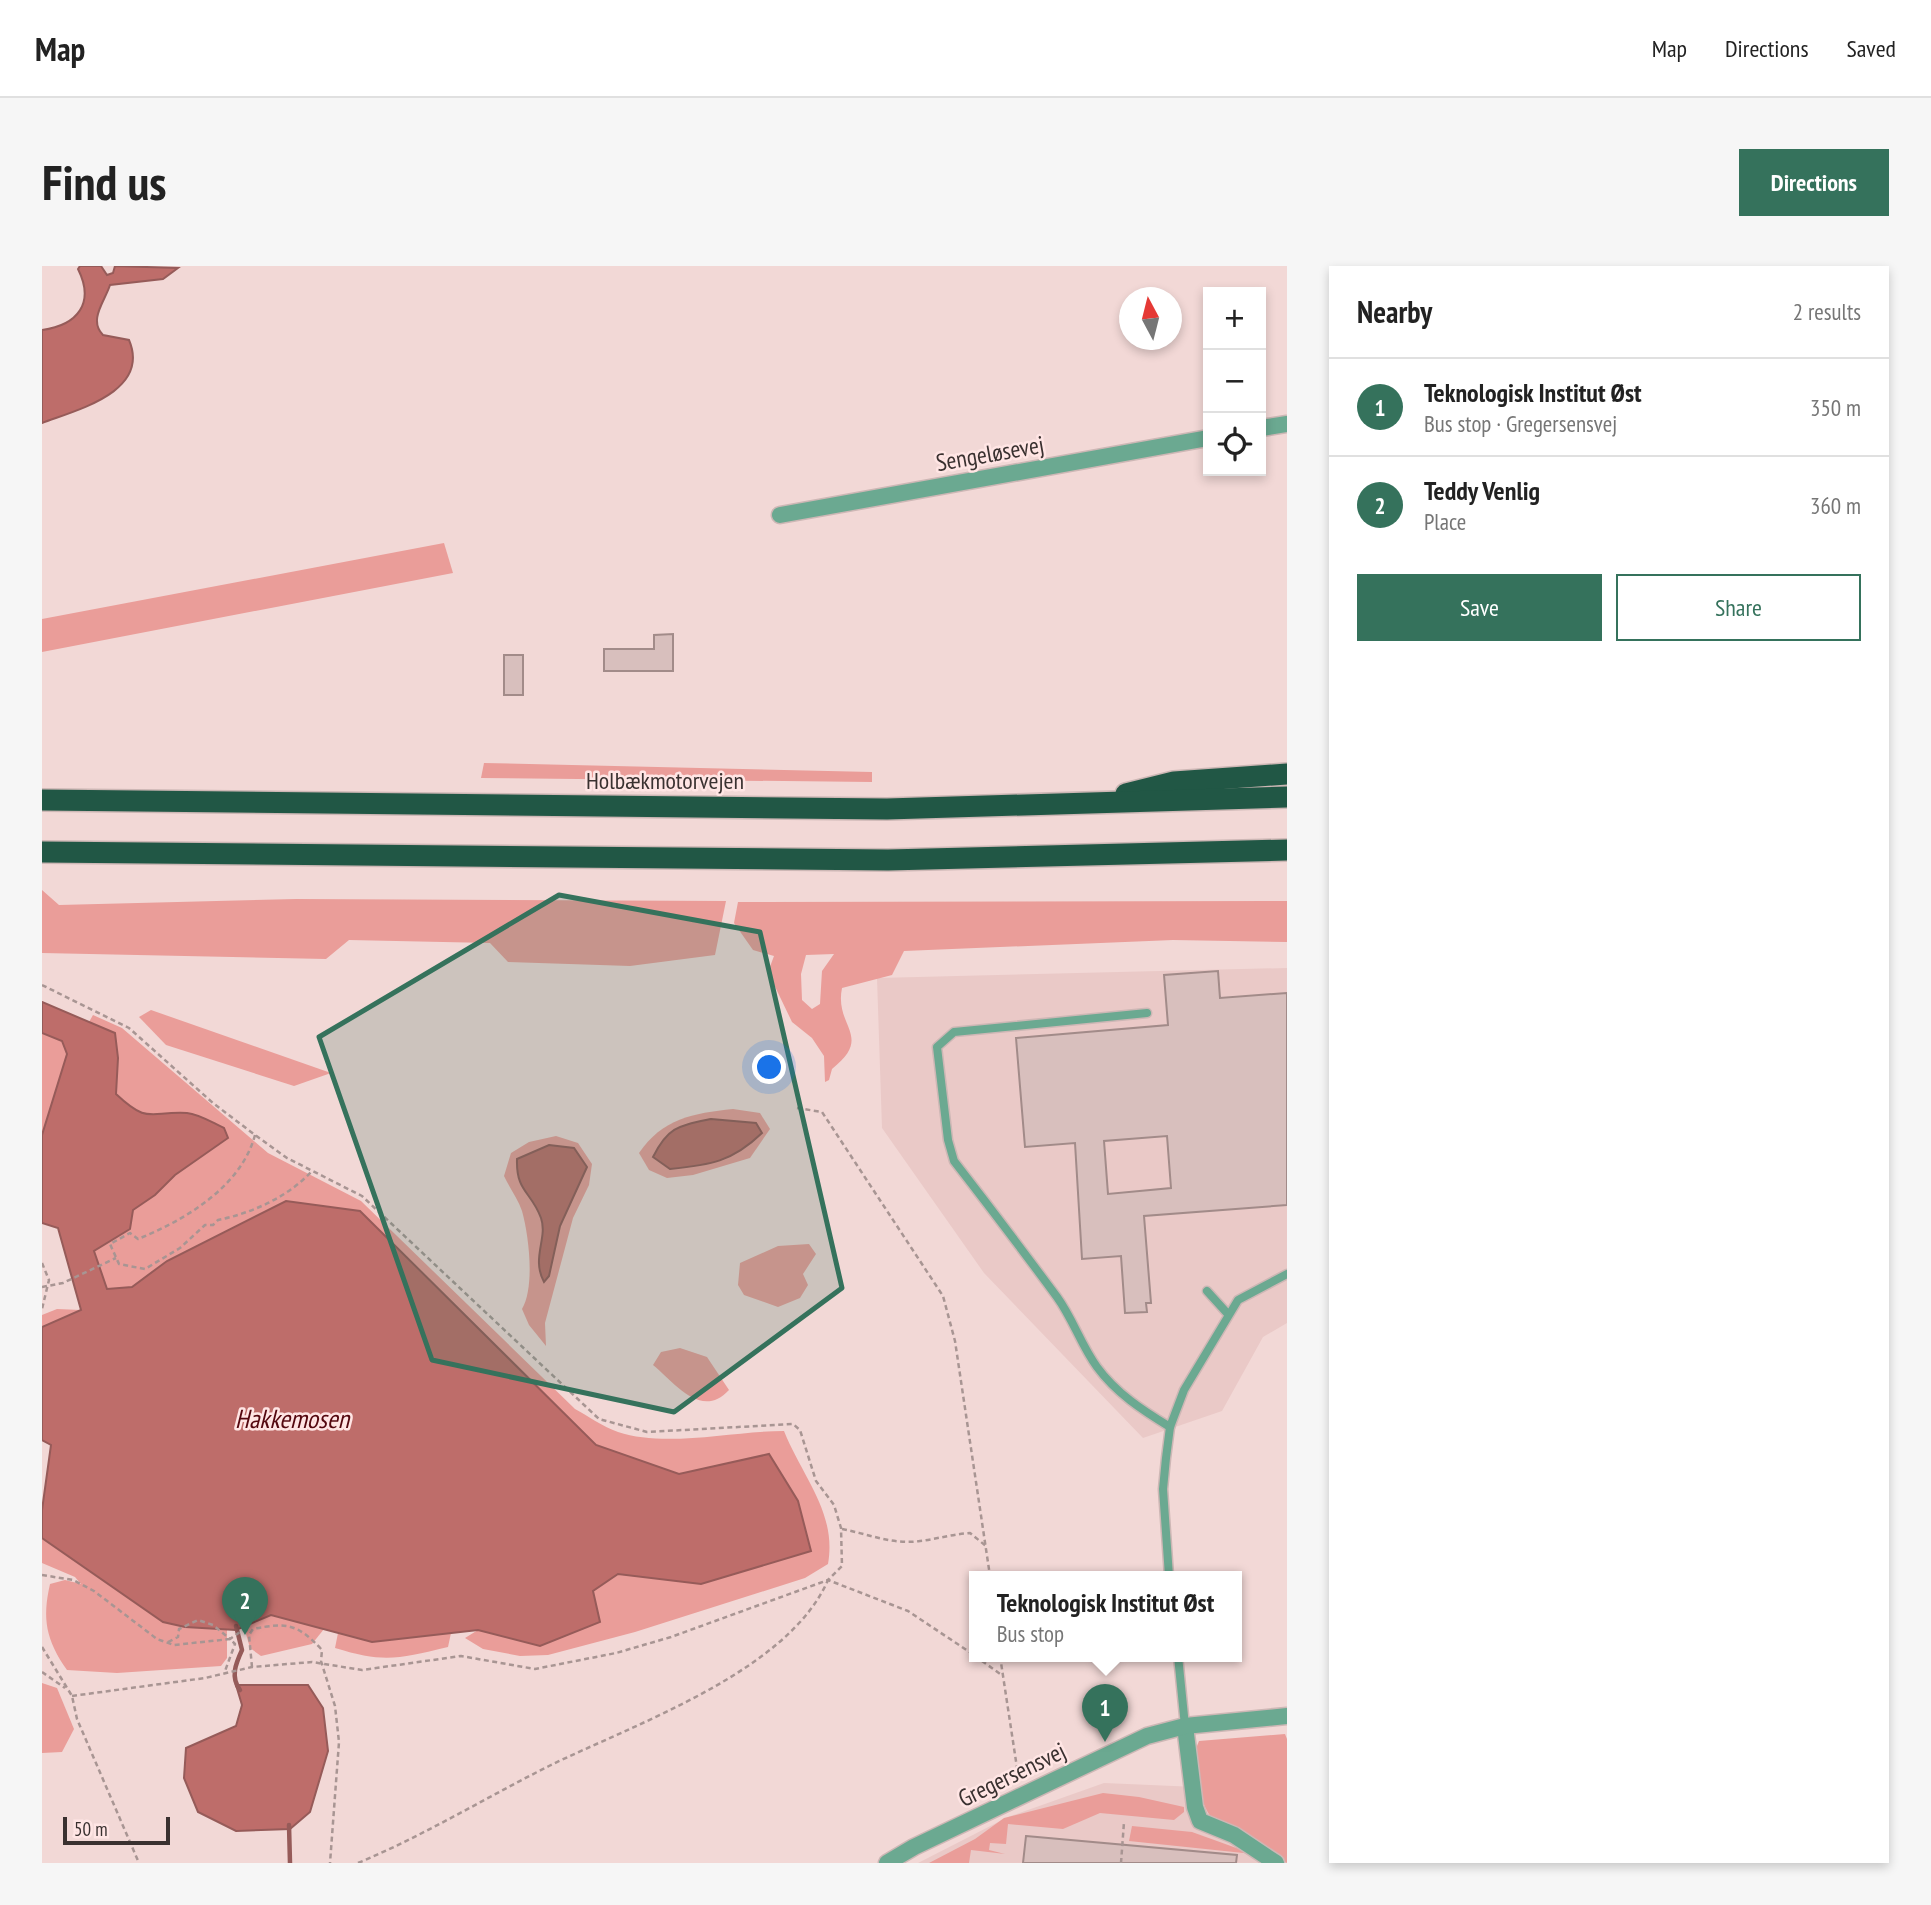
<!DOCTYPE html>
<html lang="en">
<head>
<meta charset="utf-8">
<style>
  :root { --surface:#fff; --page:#f6f6f6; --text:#222; --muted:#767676; --line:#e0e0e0; --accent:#35725c }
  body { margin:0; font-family:"PT Sans Narrow",sans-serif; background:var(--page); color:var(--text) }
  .controls { position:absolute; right:21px; top:21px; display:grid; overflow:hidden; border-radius:0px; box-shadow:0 4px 10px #0003 }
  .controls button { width:63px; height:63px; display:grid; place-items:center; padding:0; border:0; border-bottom:2px solid var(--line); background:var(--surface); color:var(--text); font:35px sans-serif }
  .compass { position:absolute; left:1077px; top:21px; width:63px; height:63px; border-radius:50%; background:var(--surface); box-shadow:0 4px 10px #0003; rotate:353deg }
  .scale { position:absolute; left:21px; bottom:18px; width:107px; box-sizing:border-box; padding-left:7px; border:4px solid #3a3130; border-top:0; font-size:19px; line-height:24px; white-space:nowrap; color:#3a3130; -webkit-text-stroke:5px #ffe5e4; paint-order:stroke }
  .you { position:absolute; left:728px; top:802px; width:24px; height:24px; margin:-18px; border:5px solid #fff; border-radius:50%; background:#1a73e8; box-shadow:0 0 0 10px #1a73e833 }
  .badge { display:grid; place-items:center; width:46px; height:46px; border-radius:50%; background:var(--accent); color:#fff; font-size:23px; font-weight:700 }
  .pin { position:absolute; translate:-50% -58px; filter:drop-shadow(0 2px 4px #0008) }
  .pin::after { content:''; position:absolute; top:37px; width:24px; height:21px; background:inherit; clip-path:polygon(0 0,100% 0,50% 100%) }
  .popup { position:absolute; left:927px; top:1305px; width:273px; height:91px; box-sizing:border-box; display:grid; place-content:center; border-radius:0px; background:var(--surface); filter:drop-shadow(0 2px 5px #0005); font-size:23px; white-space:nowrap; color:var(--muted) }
  .popup b { font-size:26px; color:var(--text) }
  .popup::after { content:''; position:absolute; left:50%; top:100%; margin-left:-14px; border:14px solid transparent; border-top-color:var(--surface) }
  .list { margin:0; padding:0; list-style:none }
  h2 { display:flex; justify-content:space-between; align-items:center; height:91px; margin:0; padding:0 28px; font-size:30px }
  h2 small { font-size:23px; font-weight:400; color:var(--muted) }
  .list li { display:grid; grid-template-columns:46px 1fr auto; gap:21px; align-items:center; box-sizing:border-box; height:98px; padding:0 28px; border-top:2px solid var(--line) }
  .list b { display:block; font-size:26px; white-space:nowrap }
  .list p { margin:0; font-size:23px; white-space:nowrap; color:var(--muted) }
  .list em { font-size:23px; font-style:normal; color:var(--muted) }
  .actions { display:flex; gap:14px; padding:21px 28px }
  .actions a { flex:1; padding:16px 0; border:2px solid var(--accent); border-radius:0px; text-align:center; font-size:24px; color:var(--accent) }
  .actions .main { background:var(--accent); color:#fff }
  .icon { flex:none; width:38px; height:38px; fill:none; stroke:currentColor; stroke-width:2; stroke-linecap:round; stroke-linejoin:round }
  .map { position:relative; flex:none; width:1245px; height:1597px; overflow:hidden; border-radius:0px }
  header { display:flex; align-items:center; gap:42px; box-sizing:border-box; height:98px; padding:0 35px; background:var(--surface); border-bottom:2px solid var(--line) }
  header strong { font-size:33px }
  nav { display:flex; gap:38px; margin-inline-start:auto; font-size:24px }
  .intro { display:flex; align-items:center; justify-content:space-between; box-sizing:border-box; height:168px; padding:0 42px }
  h1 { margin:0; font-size:49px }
  .button { padding:18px 32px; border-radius:0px; background:var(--accent); color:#fff; font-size:24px; font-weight:700 }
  main { display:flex; gap:42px; padding:0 42px }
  aside { flex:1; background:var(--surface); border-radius:0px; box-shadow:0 4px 10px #0003 }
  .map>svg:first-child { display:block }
</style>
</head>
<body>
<header>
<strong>Map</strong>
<nav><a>Map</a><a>Directions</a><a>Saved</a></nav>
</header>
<div class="intro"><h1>Find us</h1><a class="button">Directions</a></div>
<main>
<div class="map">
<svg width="1245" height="1597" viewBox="0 0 1245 1597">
  <rect width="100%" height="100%" fill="#f2d8d6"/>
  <!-- built -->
  <g fill="#eac9c7">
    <polygon points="1245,702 1245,1057 1221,1071 1180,1145 1101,1172 942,1007 840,862 835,712"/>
    <polygon points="1062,1517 1245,1525 1245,1597 876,1597 966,1551"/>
  </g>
  <!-- green -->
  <g fill="#ea9d99" fill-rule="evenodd">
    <polygon points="402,277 411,307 0,386 0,353"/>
    <polygon points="442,497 830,506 830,516 439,512"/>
    <polygon points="0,624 17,639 254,633 684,635 673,689 588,700 466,696 448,677 307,674 284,693 0,687"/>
    <path d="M1245 635V676L1131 674 862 685 850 709 800 722C792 761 832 770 790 803L787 814 783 816 782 790 770 772 750 756 726 706 732 690 711 684 692 657 696 636ZM792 688 780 705 778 738 770 743 760 734 759 708 764 689Z"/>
    <polygon points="109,744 289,807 252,820 124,779 97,751"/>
    <path d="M51 749 80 762 226 887 319 935 533 1143C546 1150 561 1161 576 1166 624 1182 691 1165 742 1165 761 1212 795 1247 786 1298L763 1312 593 1366 506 1389 478 1390 441 1383 423 1372 436 1364 499 1380 551 1325 576 1308 659 1318 727 1188 637 1208 554 1179 318 945 182 968 125 995 90 1021 65 1023 52 985 88 963 91 944C139 912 135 901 147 847 109 851 104 855 74 828L76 792 73 767 47 756Z"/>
    <polygon points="0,767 20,775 25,788 0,869"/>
    <path d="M691 843 718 847 728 863 708 892 651 909 625 912 607 904 597 887C620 853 651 847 691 843Z"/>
    <path d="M514 870 536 877 550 898 547 919 531 952 503 1057 504 1080 487 1059 480 1043C493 1021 487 970 480 945 476 933 467 921 462 910L469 887 487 876Z"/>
    <polygon points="767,978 774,988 761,1008 766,1019 758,1032 736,1041 702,1029 696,1019 698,997 736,980"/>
    <polygon points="15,1043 39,1044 0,1061 0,1049"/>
    <path d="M638 1082 665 1091 687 1124C659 1154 633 1117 611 1099L619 1086Z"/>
    <path d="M0 1272 121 1356 185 1364V1392L179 1400 75 1407 25 1404C4 1374 0 1353 8 1318L23 1314 39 1318 33 1311 0 1297Z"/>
    <polygon points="229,1349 282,1363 270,1378 219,1390 208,1382 202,1361"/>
    <path d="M296 1367 330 1376 409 1367 406 1381C356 1393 342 1397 293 1382Z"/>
    <polygon points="0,1417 15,1422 32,1463 20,1486 0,1487"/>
    <path d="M1243 1468 1245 1473V1597L1217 1577 1171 1554C1157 1537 1147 1495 1157 1475Z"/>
    <polygon points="1061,1527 1097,1531 1142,1541 1142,1546 1132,1554 1058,1547 1021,1563 966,1558 964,1578 948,1577 947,1584 963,1588 929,1584 927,1597 887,1597 933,1573 962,1552"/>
    <polygon points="1090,1560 1150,1566 1211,1588 1087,1575"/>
  </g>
  <!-- water -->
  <g fill="#be6d6a" stroke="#965b59" stroke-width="2">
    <path d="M38 0H59L65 9 71 7 73 0 136 2 121 13 68 19C63 35 46 54 61 69L87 74C109 126 34 144 0 157V64C36 59 53 37 36 3Z"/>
    <path d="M0 736 73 767 76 792 74 828C107 859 107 845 145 847 157 848 171 857 182 862L186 872 133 909 113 929 91 944 88 963 52 985 65 1023 90 1021 125 995 244 935 318 945 554 1179 637 1208 727 1188 756 1235 769 1285 659 1318 576 1308 551 1325 558 1356 498 1380 436 1364 330 1376 229 1349 194 1364 143 1361 121 1356 0 1272V1244L9 1179 0 1174V1061L39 1044 16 962 0 957V869L25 788 20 775 0 767Z"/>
    <path d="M669 853 714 857 720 867C690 896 668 899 628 903L611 891C626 861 636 860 669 853Z"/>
    <path d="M507 879 532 882 545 901 518 960 507 1010 502 1016C489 992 506 972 499 952 489 925 474 926 475 893Z"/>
    <polygon points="194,1419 266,1419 281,1442 286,1485 268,1546 248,1563 194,1565 156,1546 142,1512 144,1482 194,1460 200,1439"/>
  </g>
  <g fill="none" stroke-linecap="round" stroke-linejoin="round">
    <!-- stream -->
    <g stroke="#965b59" stroke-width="4.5">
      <path d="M194 1360 200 1384C194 1397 188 1411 198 1424"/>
      <polyline points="247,1559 248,1597"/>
    </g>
  </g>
  <!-- building -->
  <g fill="#d8bfbd" stroke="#a28b89" stroke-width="2" fill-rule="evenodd">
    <polygon points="631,368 631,405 562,405 562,383 612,383 612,369"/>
    <rect x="462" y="389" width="19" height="40"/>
    <path d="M1176 705 1178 732 1245 727V939L1102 950 1109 1037H1104L1105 1046 1083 1047 1079 990 1040 993 1033 877 983 881 974 772 1126 759 1122 709ZM1125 870 1129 922 1066 928 1062 875Z"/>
    <polygon points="984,1570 1195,1589 1194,1597 981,1597"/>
  </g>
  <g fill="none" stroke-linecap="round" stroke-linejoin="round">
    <defs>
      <g id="service">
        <path d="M1105 747 912 766 895 781 906 874 912 895C947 940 981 985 1015 1031 1031 1053 1039 1079 1055 1101 1074 1127 1100 1144 1128 1161"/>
        <polyline points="1165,1025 1185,1047"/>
        <polyline points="1127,1310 1121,1223 1124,1192 1128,1161 1142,1124 1196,1034 1245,1008"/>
        <polyline points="1136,1390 1143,1460"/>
      </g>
      <g id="minor">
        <polyline points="1219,162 1245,158"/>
        <polyline points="738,249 1166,172"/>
        <polyline points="1143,1460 1153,1541 1158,1555 1192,1569 1234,1597"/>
        <polyline points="845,1597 872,1581 1105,1470 1143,1460 1245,1450"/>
      </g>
      <g id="motorway">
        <polyline points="1084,528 1132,516 1245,508"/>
        <polyline points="0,534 845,543 1245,531"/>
        <polyline points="0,586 846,594 1245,584"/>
      </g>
    </defs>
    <!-- service casing -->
    <use href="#service" stroke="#cdb7b5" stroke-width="11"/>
    <!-- minor casing -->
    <use href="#minor" stroke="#cdb7b5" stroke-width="19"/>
    <!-- motorway casing -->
    <use href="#motorway" stroke="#cdb7b5" stroke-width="24"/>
    <!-- path -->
    <g stroke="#a89593" stroke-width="2.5" stroke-dasharray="5 3.5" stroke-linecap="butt">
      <polyline points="0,719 87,762 171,837 213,869 245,892 320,930 557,1153 605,1166 751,1158 758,1164 774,1215 792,1239 799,1262 800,1300 786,1314 866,1345 932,1389"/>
      <polyline points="755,842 780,846 901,1030 913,1075 948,1310"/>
      <path d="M213 869C199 921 143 954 96 973L88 967 68 978 77 998 103 1003 138 982 163 959H171L176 954C210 947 246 931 270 905"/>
      <polyline points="0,997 7,1014 0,1043"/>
      <polyline points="0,1021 21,1017 74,992"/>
      <path d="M800 1263C826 1268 851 1279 878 1275 895 1273 911 1268 928 1267L944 1280"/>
      <polyline points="0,1309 31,1314 52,1325 115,1373 132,1379 188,1373 193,1378 183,1405"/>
      <polyline points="126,1376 136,1371 137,1363 156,1354 171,1359 188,1373 201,1364 209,1365"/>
      <polyline points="0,1381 30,1430 35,1453 97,1597"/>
      <polyline points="933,1390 961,1410"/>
      <polyline points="958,1390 977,1515"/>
      <path d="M210 1401 207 1369 211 1363C245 1356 256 1358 280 1384L279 1395 293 1440 297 1476 288 1597"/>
      <polyline points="0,1406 23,1422"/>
      <polyline points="30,1430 163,1412 210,1401 270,1396 320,1404 419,1390 493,1403 574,1387 629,1371 786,1314"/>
      <path d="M316 1597C383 1569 443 1532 507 1500 592 1458 746 1406 786 1314"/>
      <polyline points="1079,1597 1082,1556"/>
    </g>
    <!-- service -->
    <use href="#service" stroke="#6ba991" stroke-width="8"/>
    <!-- minor -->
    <use href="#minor" stroke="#6ba991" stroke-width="16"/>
    <!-- motorway -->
    <use href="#motorway" stroke="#215745" stroke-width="21"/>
  </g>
  <!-- marked area -->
  <path fill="#35725c" fill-opacity="0.2" stroke="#35725c" stroke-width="5" stroke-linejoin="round" d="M517 629 718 666 800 1022 632 1146 390 1094 277 771Z"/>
  <g text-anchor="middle" stroke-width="5" stroke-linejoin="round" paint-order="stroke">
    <!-- street labels -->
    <g font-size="24" fill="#3a3130" stroke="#ffe5e4">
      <text transform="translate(948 188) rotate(-10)" y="8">Sengeløsevej</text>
      <text x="623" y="523">Holbækmotorvejen</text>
      <text transform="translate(970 1509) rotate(-26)" y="8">Gregersensvej</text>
    </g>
    <!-- water labels -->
    <g font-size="26" font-style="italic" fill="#54070f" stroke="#ffe5e4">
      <text x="250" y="1162">Hakkemosen</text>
    </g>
  </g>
</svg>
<div class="controls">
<button>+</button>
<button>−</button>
<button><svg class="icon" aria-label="locate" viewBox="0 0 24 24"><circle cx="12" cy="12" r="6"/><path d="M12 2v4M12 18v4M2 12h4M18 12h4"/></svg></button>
</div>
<svg class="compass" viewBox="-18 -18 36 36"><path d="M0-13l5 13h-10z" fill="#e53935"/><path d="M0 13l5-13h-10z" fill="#767676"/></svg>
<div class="scale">50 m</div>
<div class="you"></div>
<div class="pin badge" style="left:1063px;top:1476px">1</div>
<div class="popup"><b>Teknologisk Institut Øst</b>Bus stop</div>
<div class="pin badge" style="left:203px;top:1369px">2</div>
</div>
<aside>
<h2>Nearby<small>2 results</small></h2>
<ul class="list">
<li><span class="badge">1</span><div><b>Teknologisk Institut Øst</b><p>Bus stop · Gregersensvej</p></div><em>350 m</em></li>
<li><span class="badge">2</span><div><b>Teddy Venlig</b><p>Place</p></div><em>360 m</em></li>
</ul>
<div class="actions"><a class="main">Save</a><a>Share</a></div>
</aside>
</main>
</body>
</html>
